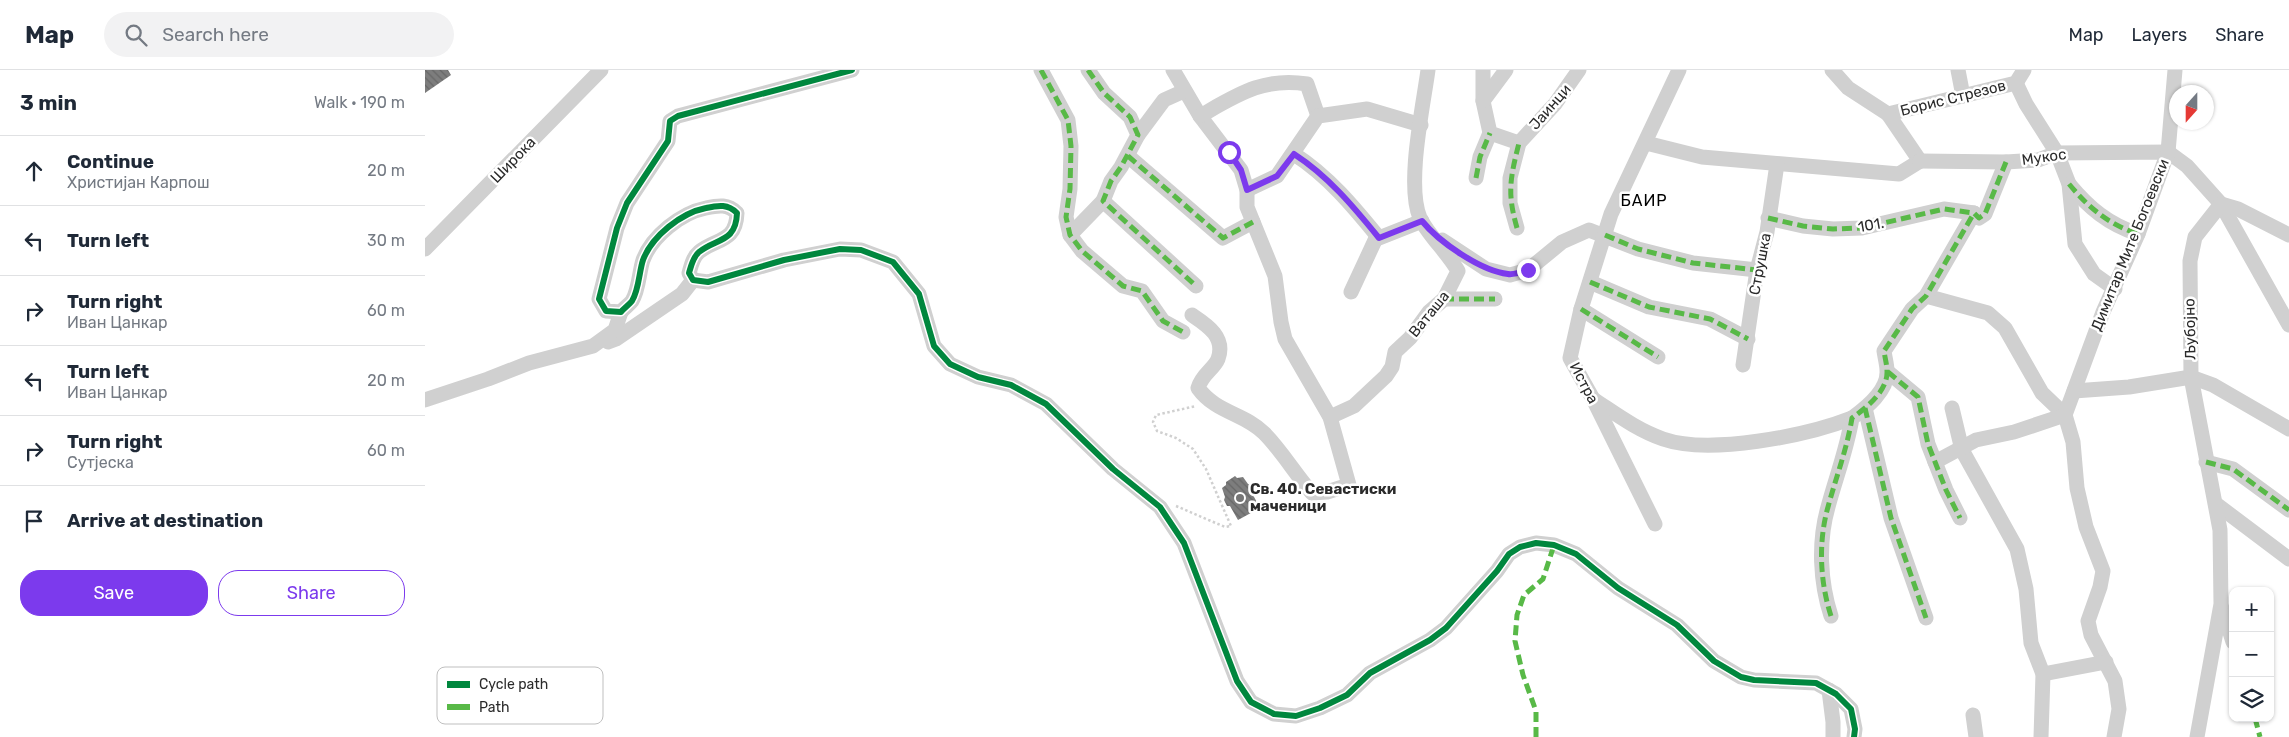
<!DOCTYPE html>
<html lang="en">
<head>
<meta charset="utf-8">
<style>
  :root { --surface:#fff; --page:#f2f2f3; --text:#1f2937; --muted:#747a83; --line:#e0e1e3; --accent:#7c3aed }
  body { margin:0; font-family:Rubik,sans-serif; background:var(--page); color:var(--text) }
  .controls { position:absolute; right:15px; bottom:15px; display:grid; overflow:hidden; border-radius:10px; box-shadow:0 1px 4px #0004 }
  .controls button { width:45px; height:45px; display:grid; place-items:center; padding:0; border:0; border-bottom:1px solid var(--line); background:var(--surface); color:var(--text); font:25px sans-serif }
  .compass { position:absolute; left:1744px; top:15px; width:45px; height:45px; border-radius:50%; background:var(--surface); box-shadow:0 1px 4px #0004; rotate:201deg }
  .stop { position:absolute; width:15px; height:15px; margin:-11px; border:4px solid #7c3aed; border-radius:50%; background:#fff }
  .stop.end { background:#7c3aed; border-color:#fff; box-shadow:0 1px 5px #0008 }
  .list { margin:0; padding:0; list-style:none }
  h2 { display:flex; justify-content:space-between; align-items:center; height:65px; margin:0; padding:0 20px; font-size:21px }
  h2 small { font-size:16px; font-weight:400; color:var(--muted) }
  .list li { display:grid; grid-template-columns:32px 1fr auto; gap:15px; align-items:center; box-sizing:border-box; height:70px; padding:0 20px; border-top:1px solid var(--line) }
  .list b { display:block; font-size:19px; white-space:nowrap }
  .list p { margin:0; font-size:16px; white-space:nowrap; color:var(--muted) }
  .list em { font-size:16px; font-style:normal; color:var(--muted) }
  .actions { display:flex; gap:10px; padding:15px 20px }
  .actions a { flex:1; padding:11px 0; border:1px solid var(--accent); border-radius:20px; text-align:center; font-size:18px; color:var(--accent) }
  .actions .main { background:var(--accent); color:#fff }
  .icon { flex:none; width:28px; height:28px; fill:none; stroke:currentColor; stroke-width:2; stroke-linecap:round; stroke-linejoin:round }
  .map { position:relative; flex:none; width:1864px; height:667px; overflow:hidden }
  header { display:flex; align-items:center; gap:30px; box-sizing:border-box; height:70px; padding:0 25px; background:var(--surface); border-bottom:1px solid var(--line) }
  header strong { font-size:24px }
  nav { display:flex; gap:28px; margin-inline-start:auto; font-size:18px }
  .search { width:350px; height:45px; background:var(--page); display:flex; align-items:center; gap:12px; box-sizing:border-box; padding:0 18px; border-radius:28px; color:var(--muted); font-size:19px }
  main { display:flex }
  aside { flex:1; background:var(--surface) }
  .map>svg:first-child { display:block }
</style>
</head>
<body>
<header>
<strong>Map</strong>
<div class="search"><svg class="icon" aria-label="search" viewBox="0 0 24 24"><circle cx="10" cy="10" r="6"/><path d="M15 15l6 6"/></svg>Search here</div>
<nav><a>Map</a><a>Layers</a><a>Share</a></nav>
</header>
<main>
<aside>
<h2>3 min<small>Walk · 190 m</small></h2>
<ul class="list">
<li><svg class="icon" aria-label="ahead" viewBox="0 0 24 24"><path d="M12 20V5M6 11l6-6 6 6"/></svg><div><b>Continue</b><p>Христијан Карпош</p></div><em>20 m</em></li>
<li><svg class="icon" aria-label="left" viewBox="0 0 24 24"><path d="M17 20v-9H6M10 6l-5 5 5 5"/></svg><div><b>Turn left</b></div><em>30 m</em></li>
<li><svg class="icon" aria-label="right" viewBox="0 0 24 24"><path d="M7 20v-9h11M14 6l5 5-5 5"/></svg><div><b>Turn right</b><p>Иван Цанкар</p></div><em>60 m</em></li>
<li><svg class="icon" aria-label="left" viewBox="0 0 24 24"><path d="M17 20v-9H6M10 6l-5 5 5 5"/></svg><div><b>Turn left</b><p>Иван Цанкар</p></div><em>20 m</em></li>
<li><svg class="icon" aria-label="right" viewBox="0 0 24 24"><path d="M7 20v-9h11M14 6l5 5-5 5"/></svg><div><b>Turn right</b><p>Сутјеска</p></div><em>60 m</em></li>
<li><svg class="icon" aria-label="arrive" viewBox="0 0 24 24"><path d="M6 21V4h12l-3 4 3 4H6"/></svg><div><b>Arrive at destination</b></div></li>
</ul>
<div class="actions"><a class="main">Save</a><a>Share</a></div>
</aside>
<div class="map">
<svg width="1864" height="667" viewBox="0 0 1864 667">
  <defs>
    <pattern id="building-back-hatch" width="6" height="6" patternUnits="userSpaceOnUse" patternTransform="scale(1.25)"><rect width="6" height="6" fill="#7d7d7d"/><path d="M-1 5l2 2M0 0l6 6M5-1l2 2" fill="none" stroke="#676767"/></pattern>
  </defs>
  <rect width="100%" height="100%" fill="#fff"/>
  <!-- building -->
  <g fill="url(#building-back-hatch)">
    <polygon points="0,0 23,0 26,5 0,23"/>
    <polygon points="810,406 812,408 818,407 823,414 827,414 830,421 828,425 835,438 813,450 805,436 802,436 799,430 800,427 797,418 801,415 801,412"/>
  </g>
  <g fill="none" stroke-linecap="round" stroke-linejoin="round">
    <!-- path -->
    <polyline stroke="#d0d0d0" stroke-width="2.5" stroke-dasharray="2.5 2.5" stroke-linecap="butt" points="751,436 800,457 806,456 781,399 768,379 751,368 732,361 728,352 731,345 771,336"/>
    <!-- minor -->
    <g stroke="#d0d0d0" stroke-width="15">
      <path d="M427 0 253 46 245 51 243 71 202 133 192 158 174 229 181 241 196 242C199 238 204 235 207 231 214 220 214 202 218 190 227 166 256 143 281 138 294 135 303 134 312 143 311 173 291 168 274 182 268 187 266 196 264 203L268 210 283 212 359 190 415 179 436 180 468 192 494 224 509 276 525 294 553 307 586 315 621 334 688 399 735 437 759 473 812 611 826 632 849 644 871 646 895 638 922 625 945 603 1005 570 1021 558 1072 501 1084 484 1095 477 1111 473 1129 475 1151 484 1193 518 1252 555 1289 591 1316 607 1329 610 1391 613 1411 624 1426 639 1430 659 1429 667"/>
      <polyline points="616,0 643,50 646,76 645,119 641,147 645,165 657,181 698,216 717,221 738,251 758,262"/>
      <polyline points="663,0 679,23 705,47 713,65 696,97 686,111 678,131 771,216"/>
      <path d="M748 0 775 46 816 100 822 120V137L850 206 856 252 860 269 905 347 924 415 902 422 887 423C870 404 857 381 839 363 819 343 791 343 773 318 777 304 789 299 793 289 801 267 782 255 767 245"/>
      <polyline points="1058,0 1058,31 1065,63 1094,73"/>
      <polyline points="1407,0 1423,18 1463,44 1591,13 1599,0"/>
      <polyline points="1533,0 1538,26"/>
      <polyline points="1591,13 1601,34 1632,83 1644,114 1650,174 1669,204 1690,219"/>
      <polyline points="1058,31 1081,0"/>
      <polyline points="1463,44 1495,91"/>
      <path d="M775 46C812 25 838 7 882 14L893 46"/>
      <polyline points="713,65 739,30 759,21"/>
      <polyline points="1221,73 1277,87 1474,104 1495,91"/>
      <path d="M869 84C903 106 928 136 954 168L997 151"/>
      <polyline points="703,86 798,168 828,152"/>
      <polyline points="1495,91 1581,92 1613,90 1632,83 1743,82 1762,96 1796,134 1864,255"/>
      <polyline points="1051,108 1055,87 1065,63"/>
      <path d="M1644 114C1664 138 1683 154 1713 164"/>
      <polyline points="822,120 852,106 893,46 942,39 996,55"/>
      <polyline points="1343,148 1378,156 1408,159 1437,158 1519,139 1549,143"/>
      <polyline points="1092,158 1085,133 1085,108 1094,73 1130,34 1154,0"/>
      <polyline points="645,165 678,131"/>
      <polyline points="1017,170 1061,199 1085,205 1103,200 1137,172 1164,160 1213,179 1268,193 1332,200"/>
      <polyline points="0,179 176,0"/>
      <polyline points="1165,212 1224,237 1285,249 1323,269"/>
      <polyline points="926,222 952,166"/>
      <polyline points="1501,226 1563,243 1580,258 1617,323 1640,345 1648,372 1652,418 1661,457 1678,501 1675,517 1663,551 1666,565 1690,611 1694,639 1689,667"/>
      <polyline points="1019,229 1070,229"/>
      <polyline points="1156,239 1233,287"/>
      <polyline points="183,272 191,269 257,224 268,210"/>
      <polyline points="1318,295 1332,200 1342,162 1352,94"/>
      <polyline points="1463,302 1493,327 1503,374 1521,420 1535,448"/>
      <polyline points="1649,321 1704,317 1766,307 1788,315 1864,359"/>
      <path d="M1168 329C1191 344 1212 360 1238 369 1284 385 1381 366 1427 348"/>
      <polyline points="0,330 63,309 104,293 168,276 190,260 196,242"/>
      <polyline points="1440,338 1466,448 1501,548"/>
      <polyline points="1527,338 1537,380 1592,479 1601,519 1606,573 1618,604 1616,667"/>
      <path d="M905 347 929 336 961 306 967 297 970 282 985 268 1004 242 1019 229 1033 201C1023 183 1003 165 995 148 981 115 998 37 1003 0"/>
      <polyline points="1510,392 1551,370 1589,362 1640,345 1678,242 1713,164 1743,82 1750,0"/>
      <polyline points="1781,392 1808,399 1864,440"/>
      <polyline points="1791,434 1864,489"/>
      <polyline points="1230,454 1168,329 1145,288 1156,239 1186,144 1254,0"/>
      <polyline points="1797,538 1808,572"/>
      <path d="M1406 546C1395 512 1393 472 1403 437 1411 407 1422 379 1427 348 1441 338 1463 321 1462 301 1462 295 1460 288 1459 281L1487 239 1501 226 1549 143 1554 148 1560 144 1581 92"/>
      <polyline points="1618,604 1681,592"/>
      <polyline points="1404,620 1408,652 1408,667"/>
      <polyline points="1548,645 1551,667"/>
      <polyline points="1772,667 1796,534 1795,460 1766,307 1765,191 1770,167 1796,134 1813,139 1864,165"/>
    </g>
    <!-- quiet -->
    <g stroke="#58b947" stroke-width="5" stroke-dasharray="10 5" stroke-linecap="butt">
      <polyline points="616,0 643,50 646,76 645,119 641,147 645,165 657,181 698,216 717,221 738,251 758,262"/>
      <polyline points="663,0 679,23 705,47 713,65 696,97 686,111 678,131 771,216"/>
      <polyline points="703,86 798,168 828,152"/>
      <polyline points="1051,108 1055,87 1065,63"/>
      <path d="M1644 114C1664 138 1683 154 1713 164"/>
      <polyline points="1343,148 1378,156 1408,159 1437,158 1519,139 1549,143"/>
      <path d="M1092 158C1082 123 1085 109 1094 73"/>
      <polyline points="1180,165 1213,179 1268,193 1332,200"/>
      <polyline points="1165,212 1224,237 1285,249 1323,269"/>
      <polyline points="1019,229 1070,229"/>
      <polyline points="1156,239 1233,287"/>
      <polyline points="1463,302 1493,327 1503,374 1521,420 1535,448"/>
      <polyline points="1440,338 1466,448 1501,548"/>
      <polyline points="1781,392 1808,399 1864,440"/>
      <path d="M1406 546C1395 512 1393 472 1403 437 1411 407 1422 379 1427 348 1441 338 1463 321 1462 301 1462 295 1460 288 1459 281L1487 239 1501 226 1549 143 1554 148 1560 144 1581 92"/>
      <polyline points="1830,648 1835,667"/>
      <polyline points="1111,667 1111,641 1098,605 1090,571 1092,545 1099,525 1118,509 1129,475"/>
    </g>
    <defs>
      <path id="cycleway" d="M427 0 253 46 245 51 243 71 202 133 192 158 174 229 181 241 196 242C199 238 204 235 207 231 214 220 214 202 218 190 227 166 256 143 281 138 294 135 303 134 312 143 311 173 291 168 274 182 268 187 266 196 264 203L268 210 283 212 359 190 415 179 436 180 468 192 494 224 509 276 525 294 553 307 586 315 621 334 688 399 735 437 759 473 812 611 826 632 849 644 871 646 895 638 922 625 945 603 1005 570 1021 558 1072 501 1084 484 1095 477 1111 473 1129 475 1151 484 1193 518 1252 555 1289 591 1316 607 1329 610 1391 613 1411 624 1426 639 1430 659 1429 667"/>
    </defs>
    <!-- cycleway casing -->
    <use href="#cycleway" stroke="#fff" stroke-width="9"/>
    <!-- cycleway -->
    <use href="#cycleway" stroke="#00873e" stroke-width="6"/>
  </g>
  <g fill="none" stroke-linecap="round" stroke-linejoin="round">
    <!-- route -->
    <path stroke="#7c3aed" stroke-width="6" d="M804 82 816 100 822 120 852 106 869 84C903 106 928 136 954 168L997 151C1014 172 1056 201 1083 204 1089 205 1097 202 1103 200"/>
  </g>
  <!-- markers -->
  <circle fill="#757575" stroke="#fff" stroke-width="2" cx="815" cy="428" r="5"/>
  <g text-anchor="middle" stroke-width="5" stroke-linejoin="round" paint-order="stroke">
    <!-- street labels -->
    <g font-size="15" fill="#2b2b2b" stroke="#fff">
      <text transform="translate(1528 28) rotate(-14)" y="5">Борис Стрезов</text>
      <text transform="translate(1125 37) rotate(-49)" y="5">Јаинци</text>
      <text transform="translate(1619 87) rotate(-8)" y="5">Мукос</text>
      <text transform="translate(88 90) rotate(-46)" y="5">Широка</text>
      <text transform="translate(1446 155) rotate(-10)" y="5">101.</text>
      <text transform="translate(1705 175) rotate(-68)" y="5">Димитар Мите Богоевски</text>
      <text transform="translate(1335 194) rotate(-79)" y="5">Струшка</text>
      <text transform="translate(1004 244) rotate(-51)" y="5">Ваташа</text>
      <text transform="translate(1765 259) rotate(-91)" y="5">Љубојно</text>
      <text transform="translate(1159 313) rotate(62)" y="5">Истра</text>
    </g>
    <!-- poi labels -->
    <g font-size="15" font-weight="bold" fill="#2b2b2b" stroke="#fff" text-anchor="start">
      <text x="825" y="424">Св. 40. Севастиски<tspan x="825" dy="17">маченици</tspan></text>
    </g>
    <!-- neighbourhood labels -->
    <g font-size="16" letter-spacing="1" fill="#000" stroke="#fff">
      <text x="1219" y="136">БАИР</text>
    </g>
  </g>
  <!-- legend -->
  <rect x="12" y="597" width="166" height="57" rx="8" fill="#fff" stroke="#bfbfbf" stroke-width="1"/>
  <rect x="22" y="611" width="23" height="7" fill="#00873e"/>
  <rect x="22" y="634" width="23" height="6" fill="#58b947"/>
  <g font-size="14" fill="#2b2b2b">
    <text x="54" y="619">Cycle path</text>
    <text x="54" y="642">Path</text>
  </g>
</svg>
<div class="controls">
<button>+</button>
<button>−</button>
<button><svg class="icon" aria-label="layers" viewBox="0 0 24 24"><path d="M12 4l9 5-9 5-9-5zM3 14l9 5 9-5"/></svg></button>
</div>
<svg class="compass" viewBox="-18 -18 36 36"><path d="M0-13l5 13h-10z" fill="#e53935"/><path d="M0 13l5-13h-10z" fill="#747a83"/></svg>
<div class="stop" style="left:804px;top:82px"></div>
<div class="stop end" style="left:1103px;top:200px"></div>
</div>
</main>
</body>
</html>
